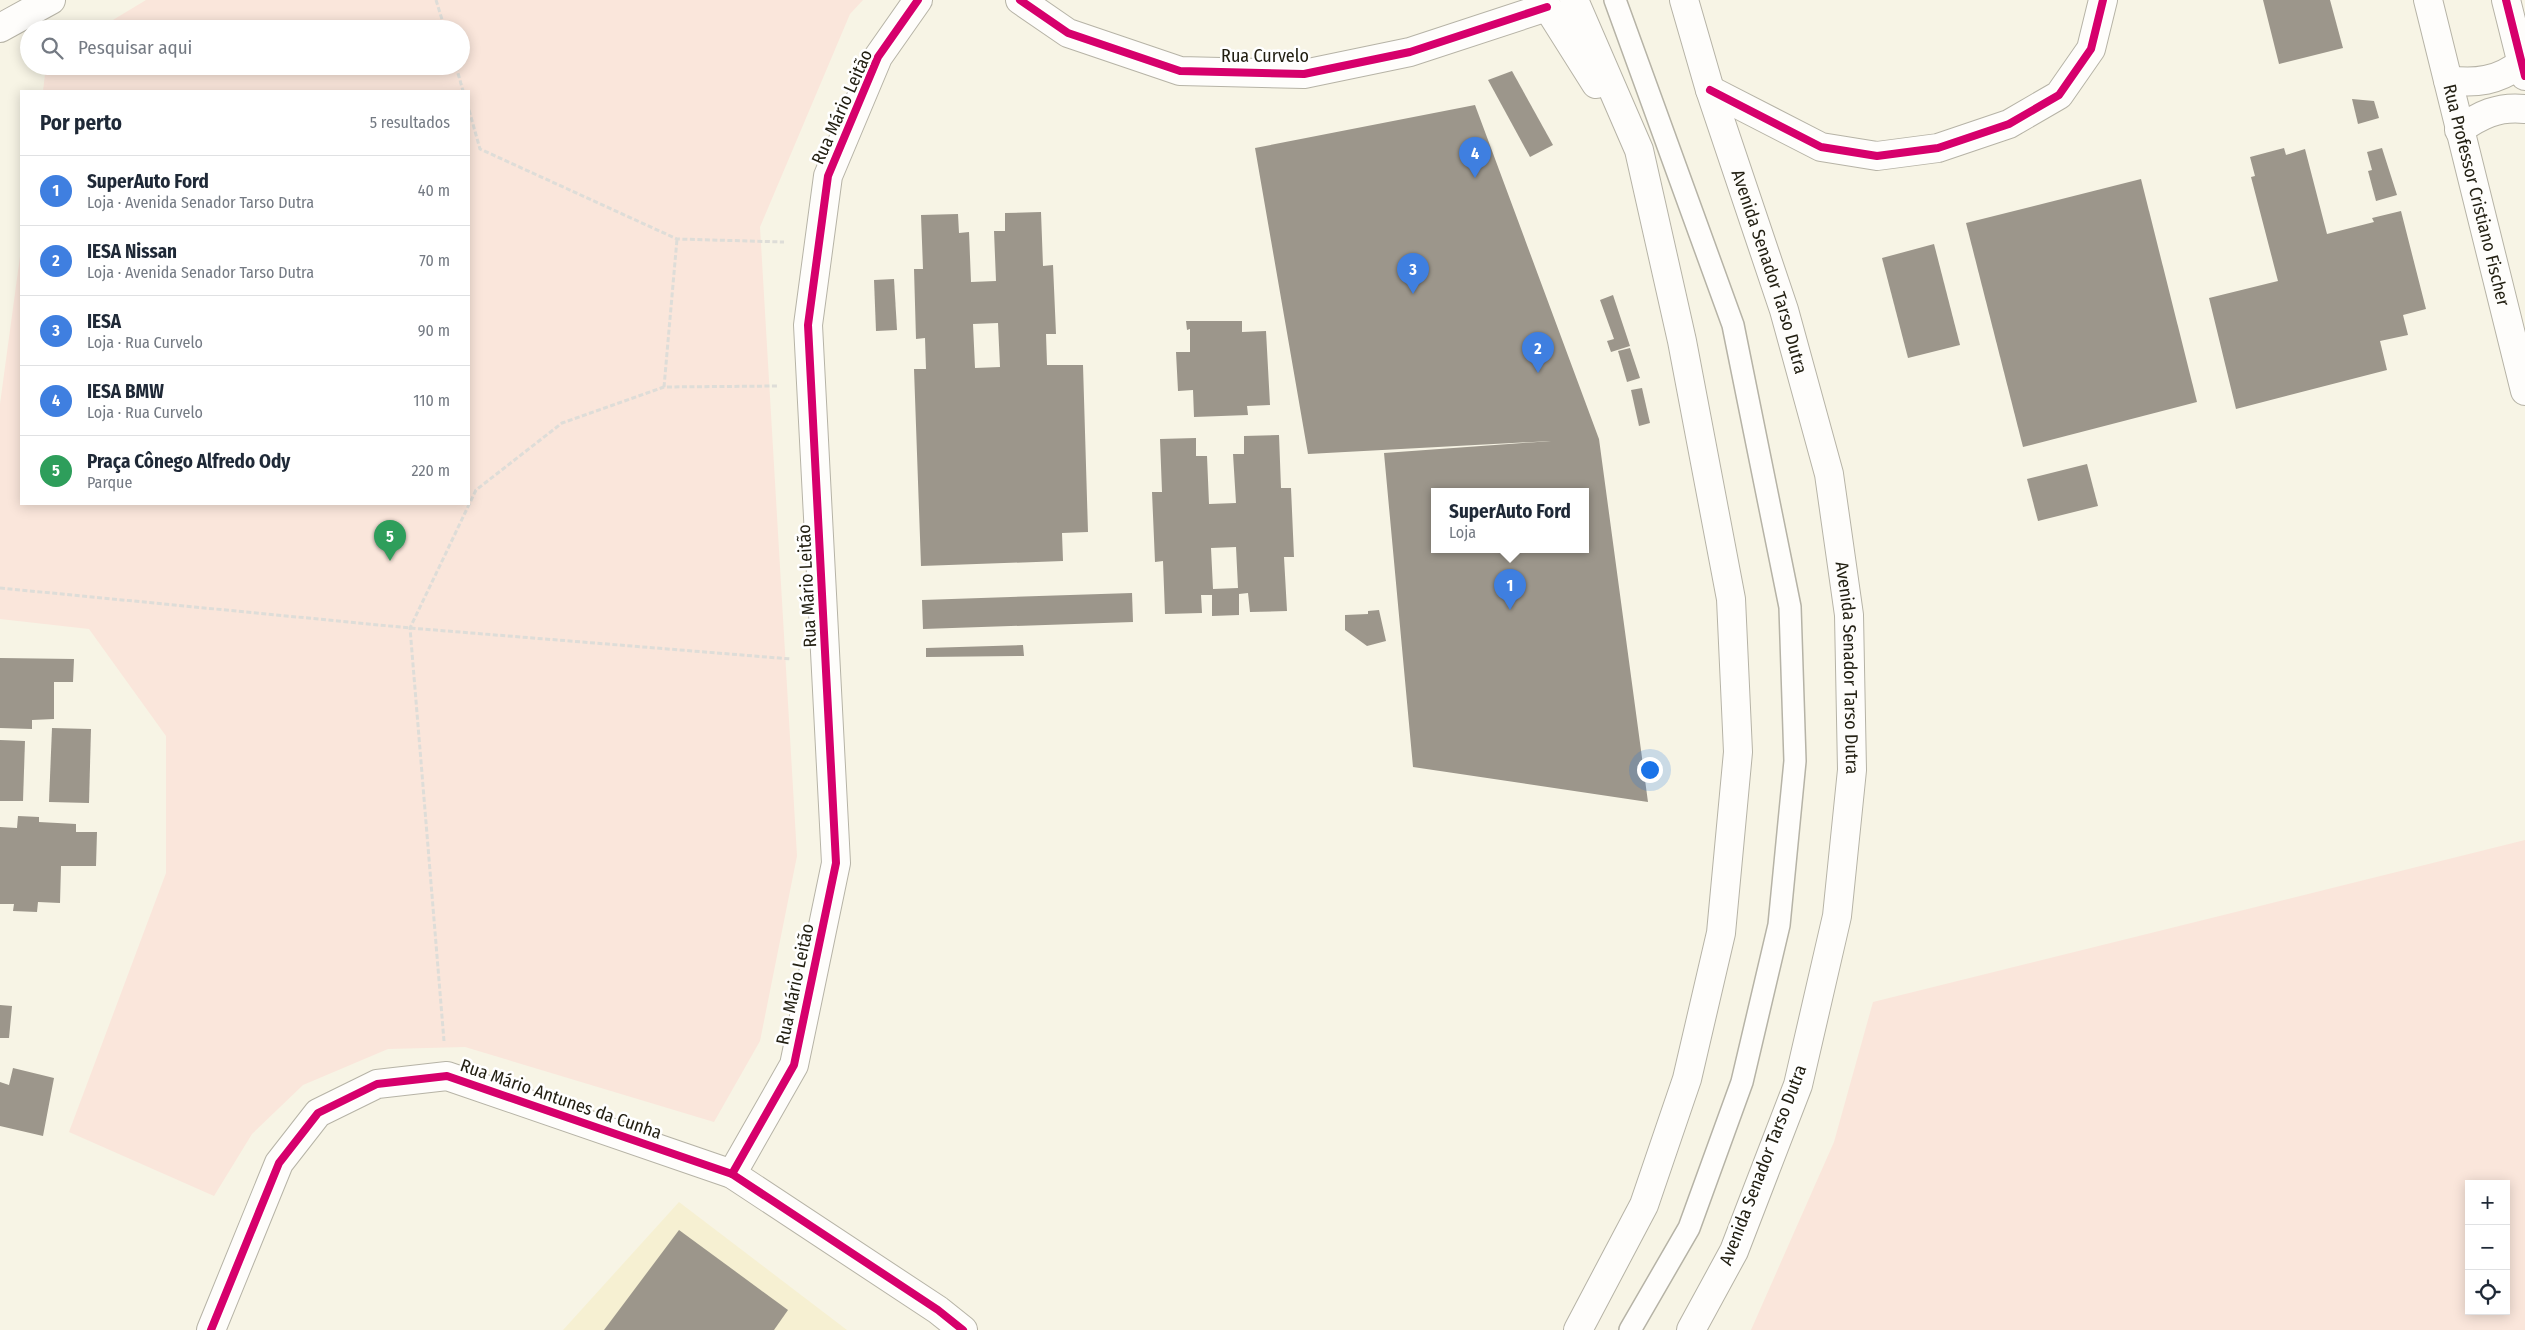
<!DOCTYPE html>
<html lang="pt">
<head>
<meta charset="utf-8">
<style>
  :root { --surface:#fff; --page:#f2f2f3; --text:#1f2937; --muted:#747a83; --line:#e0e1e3; --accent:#7c3aed }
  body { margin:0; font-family:"Fira Sans Condensed",sans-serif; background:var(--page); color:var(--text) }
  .controls { position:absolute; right:15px; bottom:15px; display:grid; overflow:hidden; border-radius:0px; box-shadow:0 2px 12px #0003 }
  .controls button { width:45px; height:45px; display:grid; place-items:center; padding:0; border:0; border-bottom:1px solid var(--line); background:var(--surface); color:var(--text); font:25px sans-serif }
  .you { position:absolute; left:1649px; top:769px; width:18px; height:18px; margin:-12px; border:4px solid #fff; border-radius:50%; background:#1a73e8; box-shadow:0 0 0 8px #1a73e833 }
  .badge { display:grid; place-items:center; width:32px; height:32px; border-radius:50%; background:var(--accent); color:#fff; font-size:16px; font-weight:700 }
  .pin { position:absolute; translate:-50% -41px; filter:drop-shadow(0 1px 2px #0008) }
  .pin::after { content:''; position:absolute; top:26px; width:18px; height:15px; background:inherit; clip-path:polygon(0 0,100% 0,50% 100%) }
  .popup { position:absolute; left:1431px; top:488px; width:158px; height:65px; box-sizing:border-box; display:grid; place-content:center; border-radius:0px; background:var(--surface); filter:drop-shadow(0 1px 4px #0005); font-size:16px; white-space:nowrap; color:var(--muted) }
  .popup b { font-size:19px; color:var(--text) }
  .popup::after { content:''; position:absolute; left:50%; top:100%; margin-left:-10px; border:10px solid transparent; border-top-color:var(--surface) }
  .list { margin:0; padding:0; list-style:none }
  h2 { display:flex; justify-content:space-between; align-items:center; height:65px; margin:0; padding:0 20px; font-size:21px }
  h2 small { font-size:16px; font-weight:400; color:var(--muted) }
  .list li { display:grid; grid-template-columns:32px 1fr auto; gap:15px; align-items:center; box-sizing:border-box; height:70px; padding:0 20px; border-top:1px solid var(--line) }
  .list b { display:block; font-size:19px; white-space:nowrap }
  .list p { margin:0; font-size:16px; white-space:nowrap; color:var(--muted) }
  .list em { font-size:16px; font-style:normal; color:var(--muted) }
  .icon { flex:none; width:28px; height:28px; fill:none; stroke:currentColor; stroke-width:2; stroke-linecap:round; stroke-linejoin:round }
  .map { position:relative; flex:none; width:2525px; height:1330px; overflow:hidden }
  .search { position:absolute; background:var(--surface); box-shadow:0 2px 12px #0003; left:20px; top:20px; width:450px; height:55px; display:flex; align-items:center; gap:12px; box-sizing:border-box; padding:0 18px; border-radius:28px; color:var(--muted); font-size:19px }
  .panel { position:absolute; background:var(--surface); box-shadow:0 2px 12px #0003; left:20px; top:90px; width:450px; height:415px; border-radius:0px }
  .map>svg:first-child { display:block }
</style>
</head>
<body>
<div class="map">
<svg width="2525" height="1330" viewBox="0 0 2525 1330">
  <rect width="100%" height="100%" fill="#f7f4e5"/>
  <!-- built -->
  <polygon fill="#f6f0d2" points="679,1202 847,1330 563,1330"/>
  <!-- green -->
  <g fill="#fae6db" fill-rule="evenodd">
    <polygon points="146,0 863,0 850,14 760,227 797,856 760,1041 714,1122 465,1047 388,1049 303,1085 252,1134 214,1196 69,1132 166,873 166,736 89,629 0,619 0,404 21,249 21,504 469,504 469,91 43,91 46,66 461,66 461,29 98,29"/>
    <path d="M2525 840V1330H1751L1834 1142 1873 1002ZM2469 1184H2506V1311H2469Z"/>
  </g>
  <!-- building -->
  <g fill="#9c968b" fill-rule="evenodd">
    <polygon points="2263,0 2330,0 2343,48 2279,64"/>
    <polygon points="1512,71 1553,145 1530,157 1488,80"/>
    <polygon points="2352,99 2374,101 2379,118 2358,124"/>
    <path d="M1475 105 1599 439 1648 802 1413 767 1384 453 1551 441 1308 454 1255 148ZM1435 491H1585V549H1435Z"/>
    <polygon points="2284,148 2286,155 2305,149 2327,234 2374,222 2372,218 2401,211 2426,309 2403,315 2408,335 2380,341 2387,370 2236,409 2209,298 2278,281 2251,177 2255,176 2250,157"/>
    <polygon points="2382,148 2397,195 2376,201 2368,171 2372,170 2367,152"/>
    <polygon points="2141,179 2197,402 2023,447 1966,223"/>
    <path d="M1041 212 1043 266 1053 265 1056 334H1046L1047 365H1083L1088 532 1062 533 1063 561 921 566 914 369H926L925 338 916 339 914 269H923L921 215 958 214 959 233 969 232 971 282 996 281 994 231H1005V213ZM998 323 1000 367 975 368 973 324Z"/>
    <polygon points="1934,244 1960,345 1908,358 1882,258"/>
    <polygon points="894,279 897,330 876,331 874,280"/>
    <polygon points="1613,295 1630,346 1611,352 1607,341 1614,339 1600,300"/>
    <polygon points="1186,321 1242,321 1242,332 1266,331 1270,405 1247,406 1248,415 1194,417 1193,390 1178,391 1176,352 1190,352 1190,329 1187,330"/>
    <polygon points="1630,348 1640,378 1627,382 1618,351"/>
    <polygon points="1642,388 1650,423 1639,426 1631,390"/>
    <path d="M1279 435 1281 488H1291L1294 557H1284L1287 611 1250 612 1248 593 1239 594V615L1212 616V595H1201L1202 613 1165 614 1163 561 1155 562 1152 492H1162L1160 439 1196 438V456H1207L1209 504 1236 503 1233 454H1244V436ZM1236 547 1238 588 1213 589 1211 548Z"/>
    <polygon points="2087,464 2098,506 2038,521 2027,479"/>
    <polygon points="1132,593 1133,622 923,629 922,600"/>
    <polygon points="1379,610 1386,641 1367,646 1345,630 1345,615 1368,614 1368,611"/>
    <polygon points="1023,645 1024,656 926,657 926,648"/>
    <polygon points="0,658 74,659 73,682 54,682 54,719 32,720 32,729 0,728"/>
    <polygon points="52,728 91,729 89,803 49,802"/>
    <polygon points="0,740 25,741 23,801 0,801"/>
    <polygon points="18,816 39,817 39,822 76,824 76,832 97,832 96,866 61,866 60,903 38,902 37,912 13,911 14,904 0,904 0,827 17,828"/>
    <polygon points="0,1005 12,1006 9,1038 0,1038"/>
    <polygon points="13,1068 54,1078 43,1136 0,1126 0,1082 9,1085"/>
    <polygon points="679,1230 788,1310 774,1330 604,1330"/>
  </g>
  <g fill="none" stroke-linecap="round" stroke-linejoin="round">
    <defs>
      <polyline id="lane" points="1615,0 1733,325 1790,607 1795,761 1779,925 1742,1082 1689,1228 1630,1330"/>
      <g id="street">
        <polyline points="1020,0 1068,33 1180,71 1304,74 1410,52 1547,7"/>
        <polyline points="0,28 51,0"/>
        <polyline points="732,1174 794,1065 836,863 808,325 828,176 878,57 918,0"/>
        <polyline points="211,1330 279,1163 318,1113 377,1084 447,1076 732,1174 938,1310 963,1330"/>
      </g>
      <g id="secondary">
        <path id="s1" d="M2428 0 2525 391"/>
        <polyline points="2506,0 2525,76"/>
        <path d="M2448 80C2475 84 2499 81 2521 63"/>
        <polyline points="1710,90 1821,147 1877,156 1938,148 2009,124 2059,95 2091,49 2103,0"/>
        <path d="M2459 130C2480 115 2498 106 2525 109"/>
      </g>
      <g id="primary">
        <polyline points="1543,0 1596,84"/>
        <polyline points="1574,0 1639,150 1682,341 1731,599 1738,752 1721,933 1687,1079 1644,1205 1578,1330"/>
        <path id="s2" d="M1684 0 1710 90 1784 310 1829 474 1849 615 1852 770 1837 916 1798 1085 1734 1251 1691 1330"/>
      </g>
    </defs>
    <!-- lane casing -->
    <use href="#lane" stroke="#b6b3a6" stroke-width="24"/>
    <!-- street casing -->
    <use href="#street" stroke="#b6b3a6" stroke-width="30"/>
    <!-- secondary casing -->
    <use href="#secondary" stroke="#b6b3a6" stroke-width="30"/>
    <!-- primary casing -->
    <use href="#primary" stroke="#b6b3a6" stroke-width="30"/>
    <!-- path -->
    <g stroke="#deddd8" stroke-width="3" stroke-dasharray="5 2.5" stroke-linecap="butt">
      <polyline points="436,0 445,29"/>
      <polyline points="456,66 463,91"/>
      <polyline points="469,110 480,149 677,239 784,242"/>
      <polyline points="664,387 677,239"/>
      <polyline points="0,588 410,628 791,659"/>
      <polyline points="444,1041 410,628 476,490 562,423 664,387 778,386"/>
    </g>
    <!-- lane -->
    <use href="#lane" stroke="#fefdfb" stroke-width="21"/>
    <!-- street -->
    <use href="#street" stroke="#fefdfb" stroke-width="28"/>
    <!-- secondary -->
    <use href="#secondary" stroke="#fefdfb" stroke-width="28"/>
    <!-- primary -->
    <use href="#primary" stroke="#fefdfb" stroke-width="28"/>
    <defs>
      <g id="cycleway">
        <polyline points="1020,0 1068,33 1180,71 1304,74 1410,52 1547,7"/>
        <polyline points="2506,0 2525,76"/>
        <polyline points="1710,90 1821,147 1877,156 1938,148 2009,124 2059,95 2091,49 2103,0"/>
        <polyline points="732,1174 794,1065 836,863 808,325 828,176 878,57 918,0"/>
        <polyline points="211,1330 279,1163 318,1113 377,1084 447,1076 732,1174 938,1310 963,1330"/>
      </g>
    </defs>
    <!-- cycleway casing -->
    <use href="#cycleway" stroke="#fff" stroke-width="11"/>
    <!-- cycleway -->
    <use href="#cycleway" stroke="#d6006c" stroke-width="8"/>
  </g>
  <g text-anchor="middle" stroke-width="5" stroke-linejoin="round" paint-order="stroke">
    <!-- street labels -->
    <g font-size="18" fill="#232013" stroke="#fff">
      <text x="1265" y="62">Rua Curvelo</text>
      <text transform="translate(842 107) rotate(-66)" y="6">Rua Mário Leitão</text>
      <text dy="6" stroke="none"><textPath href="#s1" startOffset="201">Rua Professor Cristiano Fischer</textPath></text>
      <text dy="6" stroke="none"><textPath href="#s2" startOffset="285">Avenida Senador Tarso Dutra</textPath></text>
      <text transform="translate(807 586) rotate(-93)" y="6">Rua Mário Leitão</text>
      <text dy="6" stroke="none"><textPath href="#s2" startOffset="691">Avenida Senador Tarso Dutra</textPath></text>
      <text transform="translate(795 984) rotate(-78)" y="6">Rua Mário Leitão</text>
      <text transform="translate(561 1099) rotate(19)" y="6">Rua Mário Antunes da Cunha</text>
      <text transform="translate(1763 1165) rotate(-69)" y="6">Avenida Senador Tarso Dutra</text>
    </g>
  </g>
</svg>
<div class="controls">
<button>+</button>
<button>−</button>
<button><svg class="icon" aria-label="locate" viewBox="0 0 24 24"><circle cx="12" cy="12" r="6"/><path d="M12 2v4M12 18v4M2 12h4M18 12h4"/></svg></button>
</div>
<div class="you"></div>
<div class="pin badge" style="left:1510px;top:610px;background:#3f7fe0">1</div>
<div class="popup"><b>SuperAuto Ford</b>Loja</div>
<div class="pin badge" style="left:1538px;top:373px;background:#3f7fe0">2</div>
<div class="pin badge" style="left:1413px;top:294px;background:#3f7fe0">3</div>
<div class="pin badge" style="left:1475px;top:178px;background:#3f7fe0">4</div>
<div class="pin badge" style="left:390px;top:561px;background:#2e9e5b">5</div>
<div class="search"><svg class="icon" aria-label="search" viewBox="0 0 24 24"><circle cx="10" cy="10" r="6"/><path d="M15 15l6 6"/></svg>Pesquisar aqui</div>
<section class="panel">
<h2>Por perto<small>5 resultados</small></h2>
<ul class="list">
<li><span class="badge" style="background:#3f7fe0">1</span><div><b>SuperAuto Ford</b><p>Loja · Avenida Senador Tarso Dutra</p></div><em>40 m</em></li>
<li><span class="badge" style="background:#3f7fe0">2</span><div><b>IESA Nissan</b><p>Loja · Avenida Senador Tarso Dutra</p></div><em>70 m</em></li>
<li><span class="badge" style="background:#3f7fe0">3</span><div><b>IESA</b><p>Loja · Rua Curvelo</p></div><em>90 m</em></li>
<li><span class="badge" style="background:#3f7fe0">4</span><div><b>IESA BMW</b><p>Loja · Rua Curvelo</p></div><em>110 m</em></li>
<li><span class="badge" style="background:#2e9e5b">5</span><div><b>Praça Cônego Alfredo Ody</b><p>Parque</p></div><em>220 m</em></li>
</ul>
</section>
</div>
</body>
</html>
